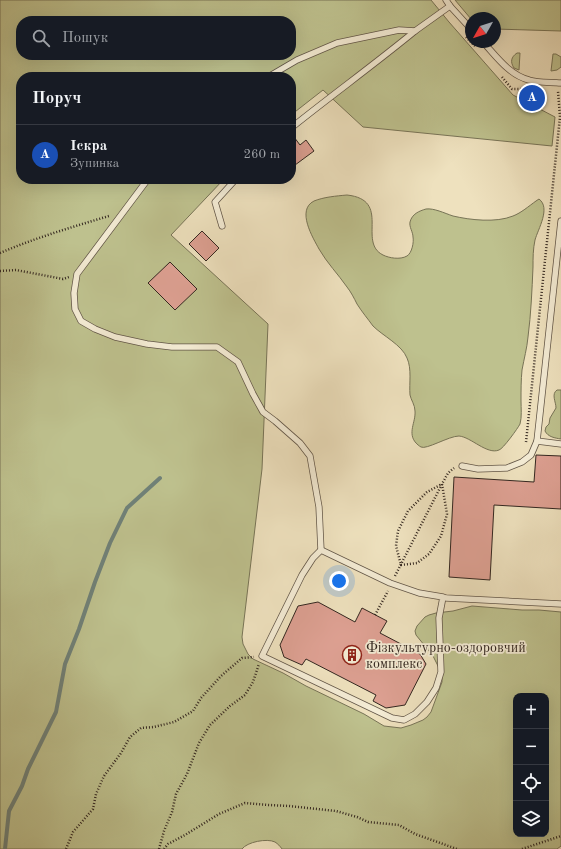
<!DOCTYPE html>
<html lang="uk">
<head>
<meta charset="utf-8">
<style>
  :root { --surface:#171b24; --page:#242831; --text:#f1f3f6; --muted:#9ea1a6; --line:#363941; --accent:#c59692 }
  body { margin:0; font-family:"Old Standard TT",serif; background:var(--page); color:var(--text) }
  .controls { position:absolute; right:12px; bottom:12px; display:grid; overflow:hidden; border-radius:8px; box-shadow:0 4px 16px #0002 }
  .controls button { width:36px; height:36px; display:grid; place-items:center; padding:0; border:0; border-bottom:1px solid var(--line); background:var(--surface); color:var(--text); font:20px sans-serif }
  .compass { position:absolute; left:465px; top:12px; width:36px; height:36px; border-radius:50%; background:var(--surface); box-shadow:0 4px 16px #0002; rotate:231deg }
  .you { position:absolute; left:339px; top:581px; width:14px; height:14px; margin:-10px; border:3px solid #fff; border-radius:50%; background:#1a73e8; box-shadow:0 0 0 6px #1a73e833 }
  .badge { display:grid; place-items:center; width:26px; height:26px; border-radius:50%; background:var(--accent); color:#fff; font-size:13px; font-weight:700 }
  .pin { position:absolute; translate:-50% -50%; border:2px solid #fff; box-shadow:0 1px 4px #0006 }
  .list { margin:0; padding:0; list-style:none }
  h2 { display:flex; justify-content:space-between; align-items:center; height:52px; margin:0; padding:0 16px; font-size:17px }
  h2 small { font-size:13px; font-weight:400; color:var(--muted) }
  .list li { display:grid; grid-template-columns:26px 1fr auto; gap:12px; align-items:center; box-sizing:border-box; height:60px; padding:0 16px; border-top:1px solid var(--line) }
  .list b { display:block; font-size:15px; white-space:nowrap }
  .list p { margin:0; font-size:13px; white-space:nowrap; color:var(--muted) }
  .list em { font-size:13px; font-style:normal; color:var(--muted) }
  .icon { flex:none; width:22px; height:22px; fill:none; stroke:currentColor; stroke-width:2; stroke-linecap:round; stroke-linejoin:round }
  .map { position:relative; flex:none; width:561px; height:849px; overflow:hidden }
  .search { position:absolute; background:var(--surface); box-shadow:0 4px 16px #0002; left:16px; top:16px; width:280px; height:44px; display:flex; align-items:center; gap:10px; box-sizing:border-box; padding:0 14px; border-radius:16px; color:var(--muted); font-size:15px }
  .panel { position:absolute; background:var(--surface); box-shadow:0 4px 16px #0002; left:16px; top:72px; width:280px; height:112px; border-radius:16px }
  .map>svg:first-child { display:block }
</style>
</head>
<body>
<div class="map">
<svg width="561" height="849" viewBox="0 0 561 849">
  <rect width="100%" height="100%" fill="#eee1be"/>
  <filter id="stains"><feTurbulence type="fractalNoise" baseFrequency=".005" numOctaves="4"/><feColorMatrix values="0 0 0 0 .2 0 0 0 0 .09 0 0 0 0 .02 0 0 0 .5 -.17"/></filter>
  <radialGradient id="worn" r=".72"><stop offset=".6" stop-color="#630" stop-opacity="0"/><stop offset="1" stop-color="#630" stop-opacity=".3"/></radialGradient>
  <!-- green -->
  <g fill="#bec18e" stroke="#787457" fill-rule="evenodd">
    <path d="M0 0H431L449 22 513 95 555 117 552 146 363 127 323 90 291 115V77H21V179H224L171 235 268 324 262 469 242 637 243 644 248 654 253 659 283 673 306 686 364 714 384 726 401 728 411 725 423 720 427 717 431 712 442 682V674L433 656 416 635 415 631 417 626 425 617 429 615 436 613 453 611 472 606 522 610H539L561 612V846L557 849H282C280 846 278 844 275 842 267 838 247 842 242 849H0ZM21 21H291V55H21ZM516 696H546V834H516Z"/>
    <polygon points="455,0 561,0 561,31 495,29 495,18 471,18 471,19"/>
    <path d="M517 53H520L519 70 514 68C510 62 511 57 517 53Z"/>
    <polygon points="553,54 556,54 561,57 561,67 557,70 551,71"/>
    <path d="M347 195C392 200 357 242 383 255 389 258 400 260 407 256 412 253 414 242 413 237 413 232 409 227 410 222 412 214 419 211 426 209 434 208 444 213 453 216 470 220 496 223 513 216 521 213 529 206 536 201L539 199C551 208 538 229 535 240 533 249 533 258 533 267 532 290 531 314 528 337 527 348 524 359 522 370 521 380 521 390 521 401 521 408 522 417 520 424 518 428 503 449 499 450 487 455 471 437 459 436 449 436 426 450 421 447 419 446 417 444 416 443 407 433 416 422 415 411 415 405 411 400 410 395 409 383 412 369 407 358 402 345 383 336 373 326 368 319 362 312 357 304 354 298 351 292 347 287 338 274 327 263 319 249 313 238 296 210 314 201 324 197 336 196 347 195Z"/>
    <path d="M557 390H561V439C555 438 548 437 545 431L546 427 549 424 550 418 556 408C556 402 551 394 557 390Z"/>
  </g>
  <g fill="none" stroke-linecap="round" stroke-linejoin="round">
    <!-- stream -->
    <polyline stroke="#708178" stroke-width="4" points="5,849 9,811 22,786 28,769 56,712 65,664 79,629 95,582 110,543 127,508 160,478"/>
  </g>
  <!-- building -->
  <g fill="#dda092" stroke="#332720">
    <polygon points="291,133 300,145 306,140 314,151 291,168"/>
    <polygon points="202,231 219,248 206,261 189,244"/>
    <polygon points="170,262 197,289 175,310 148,283"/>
    <polygon points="536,455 561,456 561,509 494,505 490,580 449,577 454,477 534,482"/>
    <polygon points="318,602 355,622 362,608 387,621 380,633 420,654 426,664 405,705 386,708 373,701 376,695 306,659 302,665 284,657 280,645 298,606"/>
  </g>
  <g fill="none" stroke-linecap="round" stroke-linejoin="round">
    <defs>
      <g id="lane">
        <polyline points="446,0 450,6 471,29"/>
        <path d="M483 42C496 56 509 75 529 80 538 83 551 82 561 83"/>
        <polyline points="268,77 297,60 337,43 399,30 415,31 450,6"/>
        <path d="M291 128C332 95 375 64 415 31"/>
        <polyline points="148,179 77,274 74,293 75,309 81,321 95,329 115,337 147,344 172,347 217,347 238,362 253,394 263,412 275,421 300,443 310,456 319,507 321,550"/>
        <polyline points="222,226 215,202 236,179"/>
        <polyline points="537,441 561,444"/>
        <polyline points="462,466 478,469 507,468 522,462 531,455 537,441 561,221"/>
        <polyline points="443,597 439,618 441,672 436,688 427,702 415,714 404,720 392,718 262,656 302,575 313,558 321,550 390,583 419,593 443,597 446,598 561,604"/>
      </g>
    </defs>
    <!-- lane casing -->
    <use href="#lane" stroke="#625648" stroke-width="7"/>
    <!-- path -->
    <g stroke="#332720" stroke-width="2.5" stroke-dasharray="1 2" stroke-linecap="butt">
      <polyline points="466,37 475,46"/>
      <polyline points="502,77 512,89 525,89"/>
      <path d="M0 253C35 238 72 227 109 216"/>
      <polyline points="0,271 16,270 63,279 69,277"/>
      <polyline points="526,442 560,117 558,91"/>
      <polygon points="442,484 447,514 441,536 429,554 417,563 401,565 396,546 398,531 408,511 427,492"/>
      <polyline points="395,576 442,484 448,473 454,468"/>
      <polyline points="375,615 388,591"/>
      <polyline points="66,849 73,832 93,809 96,794 104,776 121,753 130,737 141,728 154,727 174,722 193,711 201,698 221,676 242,658 254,657"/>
      <polyline points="159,849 164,831 172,812 176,794 187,774 199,743 210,725 230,706 245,695 253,682 259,664"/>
      <polyline points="164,849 168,844 185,835 219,814 245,803 269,805 289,806 336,811 357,817 368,822 399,825 415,834 457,849"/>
      <polyline points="522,849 561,836"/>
    </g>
    <!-- lane -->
    <use href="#lane" stroke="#f4ecd5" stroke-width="5.5"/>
  </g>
  <!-- icons -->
  <defs>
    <symbol id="building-ring" viewBox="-11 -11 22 22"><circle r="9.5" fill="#f4ecd5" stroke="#8f2418" stroke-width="1.5"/><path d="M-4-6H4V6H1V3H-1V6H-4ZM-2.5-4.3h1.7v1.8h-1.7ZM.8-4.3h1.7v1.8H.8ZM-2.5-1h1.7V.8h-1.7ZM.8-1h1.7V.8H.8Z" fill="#8f2418"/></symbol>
  </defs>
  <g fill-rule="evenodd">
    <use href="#building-ring" x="341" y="644" width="22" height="22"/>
  </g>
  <g text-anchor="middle" stroke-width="3.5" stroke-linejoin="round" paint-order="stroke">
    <!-- poi labels -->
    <g font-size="14" fill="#332720" stroke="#f4ecd5" text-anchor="start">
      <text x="366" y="652">Фізкультурно-оздоровчий<tspan x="366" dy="16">комплекс</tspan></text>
    </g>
  </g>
  <rect width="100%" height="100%" filter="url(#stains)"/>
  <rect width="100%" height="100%" fill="url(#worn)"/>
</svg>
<div class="controls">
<button>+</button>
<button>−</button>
<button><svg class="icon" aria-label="locate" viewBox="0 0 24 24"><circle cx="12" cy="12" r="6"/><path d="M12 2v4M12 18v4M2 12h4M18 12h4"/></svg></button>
<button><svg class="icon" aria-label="layers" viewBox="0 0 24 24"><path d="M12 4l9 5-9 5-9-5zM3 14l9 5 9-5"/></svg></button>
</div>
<svg class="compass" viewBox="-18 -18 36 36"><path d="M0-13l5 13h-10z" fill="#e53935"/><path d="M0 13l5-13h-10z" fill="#9ea1a6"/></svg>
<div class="you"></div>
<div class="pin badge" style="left:532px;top:98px;background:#1a4fb4">A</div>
<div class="search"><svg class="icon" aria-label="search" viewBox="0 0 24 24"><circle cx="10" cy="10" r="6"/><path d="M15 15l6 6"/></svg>Пошук</div>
<section class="panel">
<h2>Поруч<small></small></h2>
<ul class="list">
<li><span class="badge" style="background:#1a4fb4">A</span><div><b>Іскра</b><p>Зупинка</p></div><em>260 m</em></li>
</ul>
</section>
</div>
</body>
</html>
